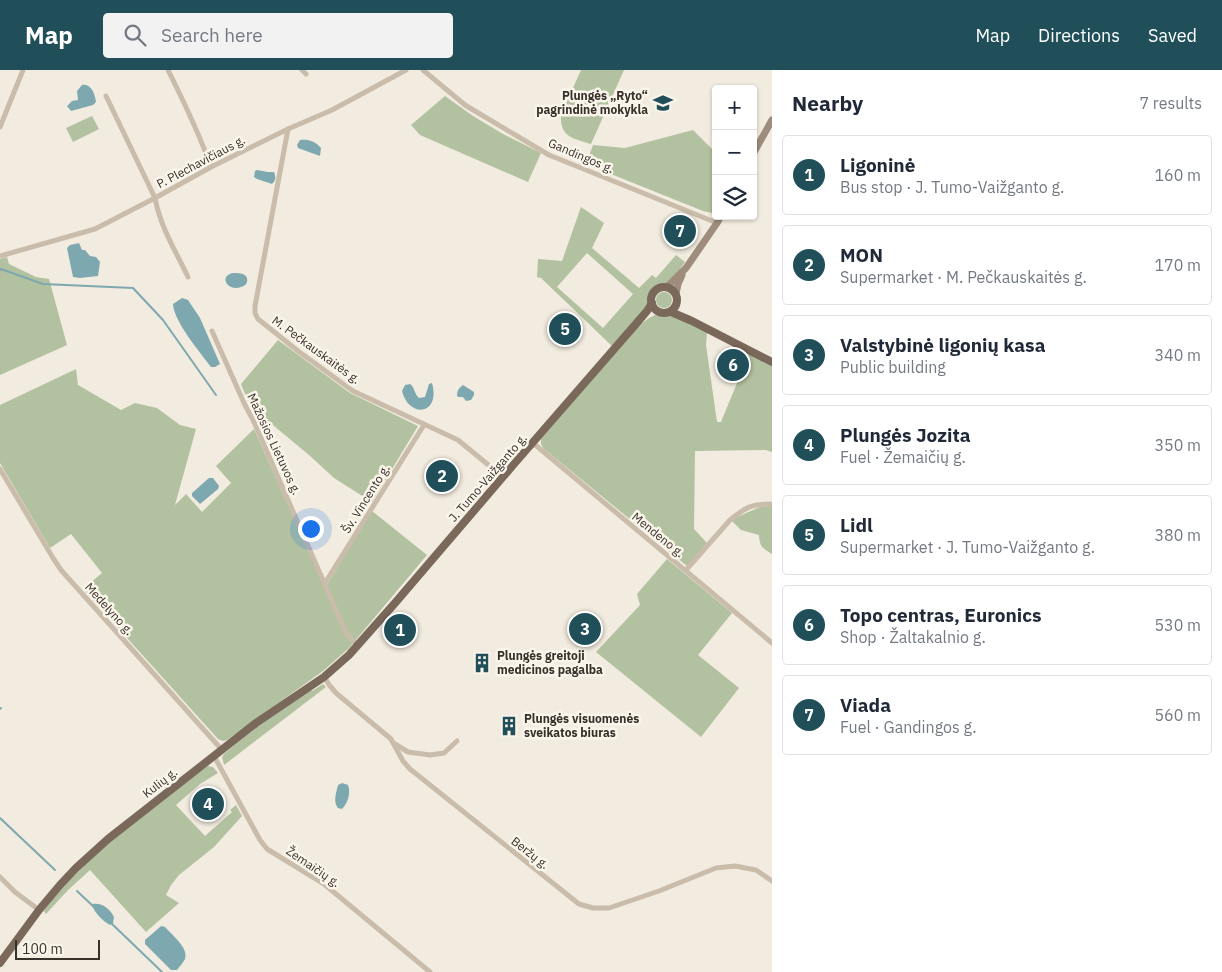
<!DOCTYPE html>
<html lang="en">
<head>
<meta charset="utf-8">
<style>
  :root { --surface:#fff; --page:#f2f2f3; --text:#1f2937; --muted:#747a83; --line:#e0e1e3; --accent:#204f59 }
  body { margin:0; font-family:"IBM Plex Sans",sans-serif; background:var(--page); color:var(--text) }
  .controls { position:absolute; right:15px; top:15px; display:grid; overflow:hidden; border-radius:5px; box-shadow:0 1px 4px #0004 }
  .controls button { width:45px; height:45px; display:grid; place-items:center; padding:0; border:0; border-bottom:1px solid var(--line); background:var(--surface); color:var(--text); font:25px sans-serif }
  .scale { position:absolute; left:15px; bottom:12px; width:85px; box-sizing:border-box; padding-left:5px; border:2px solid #38302a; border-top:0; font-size:14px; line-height:18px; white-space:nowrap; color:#38302a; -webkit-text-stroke:4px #faf5eb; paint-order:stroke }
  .you { position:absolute; left:310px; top:458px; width:18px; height:18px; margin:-12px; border:4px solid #fff; border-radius:50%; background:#1a73e8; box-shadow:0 0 0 8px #1a73e833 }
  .badge { display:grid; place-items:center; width:32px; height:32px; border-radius:50%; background:var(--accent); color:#fff; font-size:16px; font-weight:700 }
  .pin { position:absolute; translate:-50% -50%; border:2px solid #fff; box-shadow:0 1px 5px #0006 }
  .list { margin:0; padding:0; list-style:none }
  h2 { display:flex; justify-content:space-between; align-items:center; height:65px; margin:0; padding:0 20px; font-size:21px }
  h2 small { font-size:16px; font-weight:400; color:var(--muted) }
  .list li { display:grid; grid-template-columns:32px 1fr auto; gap:15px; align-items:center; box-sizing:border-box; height:80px; margin:0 10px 10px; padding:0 10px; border:1px solid var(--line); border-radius:5px }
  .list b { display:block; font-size:19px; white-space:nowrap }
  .list p { margin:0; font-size:16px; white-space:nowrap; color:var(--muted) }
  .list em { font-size:16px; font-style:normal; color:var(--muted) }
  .icon { flex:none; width:28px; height:28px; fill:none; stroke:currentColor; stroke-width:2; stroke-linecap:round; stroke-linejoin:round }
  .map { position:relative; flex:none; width:772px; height:902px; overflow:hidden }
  header { display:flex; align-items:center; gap:30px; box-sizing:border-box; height:70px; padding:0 25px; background:var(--accent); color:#fff }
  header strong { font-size:24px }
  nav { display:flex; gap:28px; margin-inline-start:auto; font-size:18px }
  .search { width:350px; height:45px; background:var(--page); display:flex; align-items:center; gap:12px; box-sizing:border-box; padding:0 18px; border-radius:5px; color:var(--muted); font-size:19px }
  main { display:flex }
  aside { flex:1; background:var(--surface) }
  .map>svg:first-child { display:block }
</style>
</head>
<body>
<header>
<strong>Map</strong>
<div class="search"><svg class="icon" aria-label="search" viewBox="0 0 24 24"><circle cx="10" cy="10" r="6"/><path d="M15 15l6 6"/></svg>Search here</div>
<nav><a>Map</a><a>Directions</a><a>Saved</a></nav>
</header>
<main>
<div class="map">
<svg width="772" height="902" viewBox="0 0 772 902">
  <rect width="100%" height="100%" fill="#f2ebdf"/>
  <!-- green -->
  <g fill="#b2c19f" fill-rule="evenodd">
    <path d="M581 0H624L591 74C572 68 560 67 561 45Z"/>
    <polygon points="445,26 473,46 503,64 541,83 528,112 420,65 411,55"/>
    <polygon points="92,46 99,59 73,72 66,58"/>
    <polygon points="693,60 716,83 716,141 712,143 703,141 586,94 593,75 625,78"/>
    <path d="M581 137 604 153 592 178 639 218 652 205 656 208 676 185 685 192 673 209 668 213 656 216 653 218 650 224 647 237 612 276 541 208 537 207 538 189 562 191ZM587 183 633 224 603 258 557 217Z"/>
    <polygon points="7,187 9,194 36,207 49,209 67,275 0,305 0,189"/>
    <circle cx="664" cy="230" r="8"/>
    <polygon points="655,245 675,246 707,262 706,275 717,352 721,352 749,284 772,296 772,382 766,380 695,381 694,459 707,473 687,496 543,378 541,374 541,369 638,256 649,248"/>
    <polygon points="278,270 350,323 418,356 372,432 334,408 309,385 250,336 241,314"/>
    <polygon points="76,299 78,315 121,340 135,333 157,338 180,355 196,359 175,435 186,424 202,442 231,413 216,396 254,359 325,518 372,441 427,485 349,578 323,601 227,670 223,671 218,669 83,519 102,503 71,464 50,478 0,393 0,335"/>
    <path d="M772 436V484C762 478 760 477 759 465L741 460 732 451 737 447 760 437Z"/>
    <polygon points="667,489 732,543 698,585 739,618 701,667 596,582 640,535 637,524"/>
    <polygon points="323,614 326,617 224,695 222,687 224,684 237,673 261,654 311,620 312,621"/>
    <path d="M208 696 213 697 218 703 200 714 176 735 205 766 232 742 230 740 236 735 242 746 214 777 179 805 171 815 166 825 179 833 146 862 90 800 68 820 46 844 44 841 45 839C78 797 119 763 161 731 177 720 192 706 208 696Z"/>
  </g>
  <!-- water -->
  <g fill="#7ea8af">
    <path d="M82 15C91 13 95 24 96 32L93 35 71 41 67 36 72 31 78 30 77 21Z"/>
    <path d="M300 70C308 69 315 71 321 78L320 86 298 78 297 75Z"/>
    <path d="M257 100 268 102H274C276 107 276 110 272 114L257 109 254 107 255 101Z"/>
    <polygon points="79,173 82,180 85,180 90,186 96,187 100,192 98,206 80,208 73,207 67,178 70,175"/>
    <path d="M233 203C239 203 249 203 247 212 246 215 244 216 241 217 228 222 218 206 233 203Z"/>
    <path d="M182 228 188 230 200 248 220 294 215 297H211C200 282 174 252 173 234Z"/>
    <path d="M432 313C441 345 409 349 402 321L405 315 410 314C415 317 414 324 419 328L425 327 429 314Z"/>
    <path d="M463 315 474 322V325L471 330 466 331 463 327H459L457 326C457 320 459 318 463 315Z"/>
    <polygon points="209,408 213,408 219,416 218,419 200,434 192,426 192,423"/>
    <path d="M342 713 348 715C351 723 348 733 342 739L338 738C333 732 336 723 338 715Z"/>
    <path d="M92 834C102 832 110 839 114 847L113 853 110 855C103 851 93 842 92 834Z"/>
    <path d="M160 857 161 856 165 857C172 865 189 878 185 889 183 893 179 897 177 900H171L145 874V870Z"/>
  </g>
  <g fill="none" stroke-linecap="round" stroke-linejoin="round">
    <!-- stream -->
    <g stroke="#7ea8af" stroke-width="2">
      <polyline points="0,200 1,199 43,214 133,218 163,250 216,325"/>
      <polyline points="0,639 1,638"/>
      <polyline points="0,748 55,800"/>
      <polyline points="77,821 94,837"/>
      <polyline points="110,852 162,902"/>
    </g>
    <!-- minor -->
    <g stroke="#cabcaa" stroke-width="5">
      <path d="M168 0C184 32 199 63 211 97"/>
      <polyline points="302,0 306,4"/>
      <polyline points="423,0 465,35 549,85 717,153"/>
      <path d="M106 26 155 128C160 156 176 182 188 207"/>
      <polyline points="0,57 23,0"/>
      <polyline points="288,59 255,236 255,243 258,249 298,281 353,321 458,370 503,407"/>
      <polyline points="0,186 95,159 155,128 211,97 288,59 332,40 406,0"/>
      <polyline points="212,261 244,333 254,352 346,563 358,576"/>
      <polyline points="533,373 772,573"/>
      <polyline points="0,399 53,488 61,500 222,680"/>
      <path d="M686 500 730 450C746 437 751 434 772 434"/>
      <polyline points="325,513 424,355"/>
      <polyline points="324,607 330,616 336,623 391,669 403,691 410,699 579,834 593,838 609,838 659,821 716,798 735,796 756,800 772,811"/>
      <polyline points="395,674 408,682 430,685 444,683 457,671"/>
      <polyline points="214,686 260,770 267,779 324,814 430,902"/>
      <polyline points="0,807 15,822 39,840"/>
    </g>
    <!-- secondary -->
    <g stroke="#9e8c7c" stroke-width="7">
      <polyline points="753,84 772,50"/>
      <polyline points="667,217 686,198 717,153 721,146"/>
      <polyline points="676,224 678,214 682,205"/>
    </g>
    <!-- primary -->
    <g stroke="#7a695b" stroke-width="8">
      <circle cx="664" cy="230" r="13"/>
      <polyline points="671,242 692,251 772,292"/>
      <polyline points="0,893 39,840 60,815 76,798 108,769 256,653 324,607 349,585 395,533 514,394 635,255 647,241 652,233"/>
    </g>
  </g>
  <!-- icons -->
  <defs>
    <symbol id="school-bare" viewBox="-9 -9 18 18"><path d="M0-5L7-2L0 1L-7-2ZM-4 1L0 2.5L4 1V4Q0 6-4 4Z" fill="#204f59" stroke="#faf5eb" stroke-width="2.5" paint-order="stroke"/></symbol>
    <symbol id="building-bare" viewBox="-9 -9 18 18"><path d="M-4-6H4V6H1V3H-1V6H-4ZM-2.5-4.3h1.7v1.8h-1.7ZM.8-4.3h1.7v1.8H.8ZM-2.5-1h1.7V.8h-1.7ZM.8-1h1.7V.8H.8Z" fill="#204f59" stroke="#faf5eb" stroke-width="2.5" paint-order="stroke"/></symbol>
  </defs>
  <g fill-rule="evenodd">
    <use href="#school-bare" x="649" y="19" width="28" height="28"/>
    <use href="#building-bare" x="468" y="579" width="28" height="28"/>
    <use href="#building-bare" x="495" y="642" width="28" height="28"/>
  </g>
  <g text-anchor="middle" stroke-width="5" stroke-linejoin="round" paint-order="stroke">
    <!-- poi labels -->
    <g font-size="12" font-weight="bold" fill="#38302a" stroke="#faf5eb" text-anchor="start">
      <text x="648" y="30" text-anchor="end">Plungės „Ryto“<tspan x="648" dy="14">pagrindinė mokykla</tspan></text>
      <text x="497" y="590">Plungės greitoji<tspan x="497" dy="14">medicinos pagalba</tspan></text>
      <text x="524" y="653">Plungės visuomenės<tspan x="524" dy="14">sveikatos biuras</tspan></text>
    </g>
    <!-- street labels -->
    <g font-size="12" fill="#38302a" stroke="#faf5eb">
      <text transform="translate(581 86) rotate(23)" y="4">Gandingos g.</text>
      <text transform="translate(201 92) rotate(-28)" y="4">P. Plechavičiaus g.</text>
      <text transform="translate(316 280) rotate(36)" y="4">M. Pečkauskaitės g.</text>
      <text transform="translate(274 374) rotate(65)" y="4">Mažosios Lietuvos g.</text>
      <text transform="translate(488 408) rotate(-49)" y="4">J. Tumo-Vaižganto g.</text>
      <text transform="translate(366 429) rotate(-58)" y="4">Šv. Vincento g.</text>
      <text transform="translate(658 465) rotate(39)" y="4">Mendeno g.</text>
      <text transform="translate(109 539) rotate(48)" y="4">Medelyno g.</text>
      <text transform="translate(160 713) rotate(-38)" y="4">Kulių g.</text>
      <text transform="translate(530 783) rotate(38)" y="4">Beržų g.</text>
      <text transform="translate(313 797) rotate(34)" y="4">Žemaičių g.</text>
    </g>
  </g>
</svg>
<div class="controls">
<button>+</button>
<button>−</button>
<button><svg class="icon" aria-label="layers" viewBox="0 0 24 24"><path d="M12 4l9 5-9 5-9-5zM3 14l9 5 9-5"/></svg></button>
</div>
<div class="scale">100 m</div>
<div class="you"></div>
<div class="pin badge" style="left:400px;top:560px">1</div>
<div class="pin badge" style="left:442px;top:406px">2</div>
<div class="pin badge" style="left:585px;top:559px">3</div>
<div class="pin badge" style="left:208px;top:734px">4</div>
<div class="pin badge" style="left:565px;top:259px">5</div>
<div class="pin badge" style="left:733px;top:295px">6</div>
<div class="pin badge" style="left:680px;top:161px">7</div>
</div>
<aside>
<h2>Nearby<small>7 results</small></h2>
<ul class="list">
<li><span class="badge">1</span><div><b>Ligoninė</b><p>Bus stop · J. Tumo-Vaižganto g.</p></div><em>160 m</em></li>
<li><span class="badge">2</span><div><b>MON</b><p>Supermarket · M. Pečkauskaitės g.</p></div><em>170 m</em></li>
<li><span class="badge">3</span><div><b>Valstybinė ligonių kasa</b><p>Public building</p></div><em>340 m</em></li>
<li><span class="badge">4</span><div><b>Plungės Jozita</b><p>Fuel · Žemaičių g.</p></div><em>350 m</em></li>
<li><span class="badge">5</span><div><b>Lidl</b><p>Supermarket · J. Tumo-Vaižganto g.</p></div><em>380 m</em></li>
<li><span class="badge">6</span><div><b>Topo centras, Euronics</b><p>Shop · Žaltakalnio g.</p></div><em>530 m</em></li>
<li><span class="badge">7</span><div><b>Viada</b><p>Fuel · Gandingos g.</p></div><em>560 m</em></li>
</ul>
</aside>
</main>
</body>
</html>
